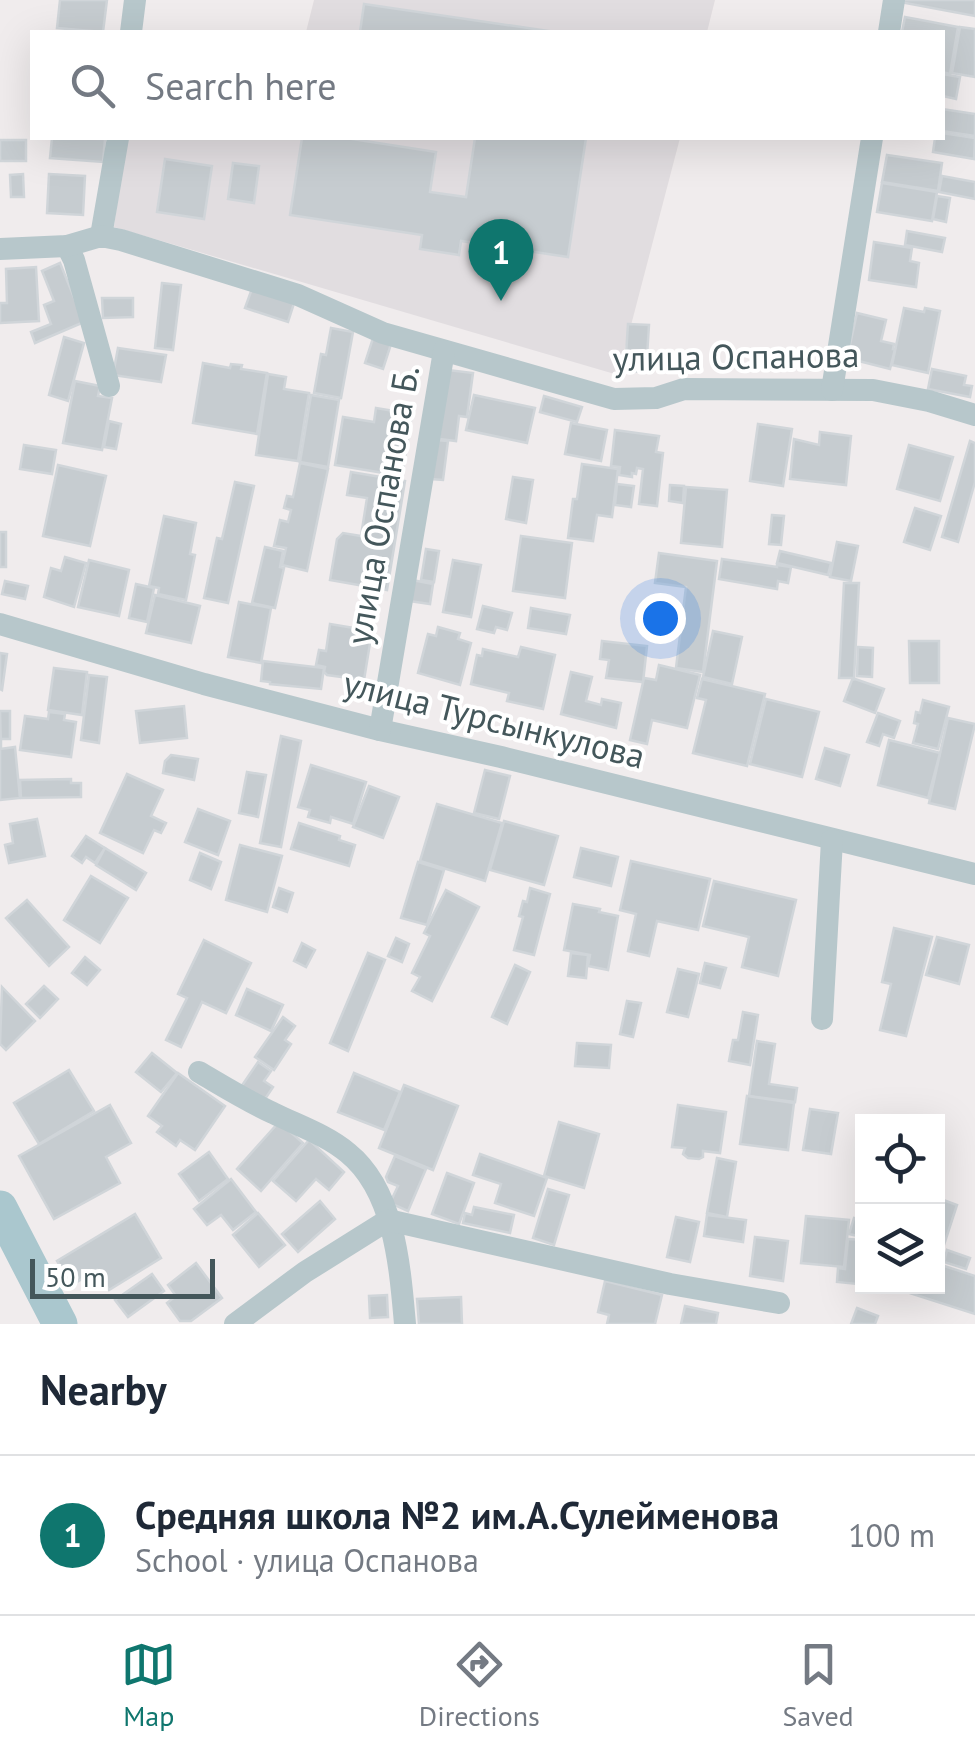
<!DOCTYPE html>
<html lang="en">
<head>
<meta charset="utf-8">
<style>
  :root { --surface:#fff; --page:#f6f6f7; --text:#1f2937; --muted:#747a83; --line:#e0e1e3; --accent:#0f766e }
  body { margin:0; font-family:"PT Sans",sans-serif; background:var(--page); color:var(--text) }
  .controls { position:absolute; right:30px; bottom:30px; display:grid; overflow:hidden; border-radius:0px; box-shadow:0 10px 40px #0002 }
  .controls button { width:90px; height:90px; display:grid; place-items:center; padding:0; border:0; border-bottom:2px solid var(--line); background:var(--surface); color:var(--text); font:50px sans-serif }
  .scale { position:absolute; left:30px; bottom:25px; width:185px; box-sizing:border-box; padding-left:10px; border:5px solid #44575b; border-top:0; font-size:28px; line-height:35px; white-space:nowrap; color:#44575b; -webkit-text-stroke:8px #fff; paint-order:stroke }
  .you { position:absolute; left:660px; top:618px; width:35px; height:35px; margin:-25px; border:8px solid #fff; border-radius:50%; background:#1a73e8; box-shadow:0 0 0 15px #1a73e833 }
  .badge { display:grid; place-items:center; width:65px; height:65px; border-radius:50%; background:var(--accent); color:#fff; font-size:32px; font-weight:700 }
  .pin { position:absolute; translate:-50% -82px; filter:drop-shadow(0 2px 5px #0008) }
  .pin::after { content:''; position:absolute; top:52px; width:35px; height:30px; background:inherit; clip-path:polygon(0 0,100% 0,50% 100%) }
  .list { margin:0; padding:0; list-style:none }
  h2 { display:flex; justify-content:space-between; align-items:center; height:130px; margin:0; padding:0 40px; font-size:42px }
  h2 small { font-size:32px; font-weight:400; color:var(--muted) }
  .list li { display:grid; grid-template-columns:65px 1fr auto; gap:30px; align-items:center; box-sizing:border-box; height:160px; padding:0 40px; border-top:2px solid var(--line) }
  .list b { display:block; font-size:38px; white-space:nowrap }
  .list p { margin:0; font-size:32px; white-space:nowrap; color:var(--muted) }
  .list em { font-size:32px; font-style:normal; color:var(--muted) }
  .icon { flex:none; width:55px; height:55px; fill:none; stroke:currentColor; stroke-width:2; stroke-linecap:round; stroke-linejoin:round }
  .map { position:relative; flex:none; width:975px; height:1324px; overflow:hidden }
  .search { position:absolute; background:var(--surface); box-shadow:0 10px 40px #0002; left:30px; right:30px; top:30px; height:110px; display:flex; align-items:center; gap:25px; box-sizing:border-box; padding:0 35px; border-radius:0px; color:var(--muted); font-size:38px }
  .sheet { height:290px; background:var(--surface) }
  nav { display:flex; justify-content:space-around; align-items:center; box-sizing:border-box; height:140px; border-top:2px solid var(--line); background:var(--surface); font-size:28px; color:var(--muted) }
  nav a { display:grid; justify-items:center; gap:5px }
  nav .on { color:var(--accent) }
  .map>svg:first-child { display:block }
</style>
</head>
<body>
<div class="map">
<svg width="975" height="1324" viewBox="0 0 975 1324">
  <rect width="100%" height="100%" fill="#f0eced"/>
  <!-- education -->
  <g fill="#e1dde0">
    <polygon points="314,0 715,0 707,32 306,32"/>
    <polygon points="126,138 680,138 618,375 114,227"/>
  </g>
  <!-- building -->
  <g fill="#c6ccd0" stroke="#d0d5d9" stroke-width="2.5">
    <polygon points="60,0 107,0 103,32 57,28"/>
    <polygon points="900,0 975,0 975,16 900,2"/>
    <polygon points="364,4 555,32 360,32"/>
    <polygon points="905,17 958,27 950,74 942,72 942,32 902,32"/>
    <polygon points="960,27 975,29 975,77 952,73"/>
    <polygon points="942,74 960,77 956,99 943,96 942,102"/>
    <polygon points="942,109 975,114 975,136 942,131"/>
    <polygon points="942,133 975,138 974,159 933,152 935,138 942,138"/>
    <polygon points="52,138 105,139 103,162 50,158"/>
    <polygon points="302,138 346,138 436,152 430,192 466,197 475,138 586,138 568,257 461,241 459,255 420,249 422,235 290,215"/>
    <rect x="0" y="140" width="26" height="21"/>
    <polygon points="887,155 942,163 938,191 882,182"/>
    <polygon points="165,159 212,166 204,219 157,212"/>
    <polygon points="233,163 259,166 254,203 228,199"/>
    <polygon points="23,174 24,197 11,197 10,175"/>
    <polygon points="49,174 85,176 83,215 47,213"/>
    <polygon points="942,176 975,182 975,199 939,192"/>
    <polygon points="882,183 937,192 932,221 877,212"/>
    <polygon points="937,196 950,198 946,222 933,219"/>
    <polygon points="907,231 945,238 942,252 905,245"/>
    <polygon points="874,242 912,248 910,261 919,263 916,287 869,280"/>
    <polygon points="60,263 84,322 35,343 31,332 51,324 44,305 54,301 42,271"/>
    <polygon points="36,267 39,321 0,323 0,303 7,303 6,269"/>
    <polygon points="162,283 181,285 173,350 155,348"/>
    <polygon points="254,283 296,297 288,322 245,308"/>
    <polygon points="102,298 133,298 133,317 103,318"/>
    <polygon points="904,308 924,312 925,308 940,311 928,373 892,365"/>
    <polygon points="857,313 886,320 881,341 894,344 893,349 895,349 890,369 847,358"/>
    <polygon points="628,324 649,325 646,372 625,371"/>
    <polygon points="331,328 353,332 341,398 314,393 321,354 326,355"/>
    <polygon points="64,337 84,343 68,401 49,395"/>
    <polygon points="373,338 391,344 383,369 365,363"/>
    <polygon points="118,348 166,355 161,382 113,375"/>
    <polygon points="203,363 230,368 231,364 242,365 241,369 267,373 257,434 193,423"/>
    <polygon points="932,369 966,376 964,385 972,386 970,397 928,389"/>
    <polygon points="448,370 473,373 467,417 459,416 456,441 439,439"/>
    <polygon points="268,374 286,377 284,389 309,393 298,461 256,455"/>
    <polygon points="75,381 100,386 98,396 112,398 102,450 63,443"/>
    <polygon points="311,395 339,400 328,467 300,462"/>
    <polygon points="474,395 535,408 527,443 466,430"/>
    <polygon points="544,396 582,407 577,422 540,412"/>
    <polygon points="376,408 412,414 402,476 335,465 343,417 374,422"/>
    <polygon points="109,421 121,424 116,449 104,447"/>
    <polygon points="571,423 607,430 601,461 565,454"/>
    <polygon points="758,424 792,429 783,486 750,481"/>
    <polygon points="615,430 659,436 656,452 663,453 657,506 639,504 643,469 637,468 636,474 632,473 632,477 619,475 620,467 611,466"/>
    <polygon points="820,432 851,436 846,485 790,479 794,439 819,445"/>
    <polygon points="436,440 448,441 443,480 431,479"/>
    <polygon points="970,441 975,443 975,482 958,542 942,537"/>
    <polygon points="24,445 56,450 52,474 20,469"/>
    <polygon points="909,445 953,457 940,501 897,489"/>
    <polygon points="300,463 328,469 307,571 282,565 286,548 274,546 280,520 288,522 291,510 284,508 287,496 293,497"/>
    <polygon points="582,464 618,469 612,517 597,515 593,541 568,538 573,499 577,499"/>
    <polygon points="58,465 106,476 90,546 43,536"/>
    <polygon points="351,472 405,481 387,590 330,580 337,539 343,533 361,536 367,498 347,495"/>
    <polygon points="513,477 533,480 526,523 506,519"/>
    <polygon points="235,482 254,486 228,603 204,598 217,538 222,539"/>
    <polygon points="617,484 634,486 631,507 615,505"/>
    <polygon points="670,485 684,486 683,503 669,501"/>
    <polygon points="686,487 727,490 722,547 681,543"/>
    <polygon points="915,508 941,516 930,550 904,542"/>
    <polygon points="772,515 784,516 781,545 769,544"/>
    <polygon points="164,516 196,523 190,554 195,555 186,600 158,594 159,588 149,586"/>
    <rect x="0" y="532" width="6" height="35"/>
    <polygon points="521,536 572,543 565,598 513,591"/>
    <polygon points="837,542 858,546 851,581 830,577"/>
    <polygon points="265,547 283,551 280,567 284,568 275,608 252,603"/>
    <polygon points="426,549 439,551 434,582 421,580"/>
    <polygon points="780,551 831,563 828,575 777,563"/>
    <polygon points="659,553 717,561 703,672 676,668 686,587 655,583"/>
    <polygon points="65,557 86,563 74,607 44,597 51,568 61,571"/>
    <polygon points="722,559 777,567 777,565 791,567 788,583 778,581 777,589 719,579"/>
    <polygon points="89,560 129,570 119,616 78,607"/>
    <polygon points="453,560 481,565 471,617 443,612"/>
    <polygon points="412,580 433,584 430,604 409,601"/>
    <polygon points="5,581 28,586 25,599 2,594"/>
    <polygon points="844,583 859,583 854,678 839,678"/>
    <polygon points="136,584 154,588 147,622 129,618"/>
    <polygon points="155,595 200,606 191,643 146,633"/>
    <polygon points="239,602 271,608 261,663 228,657"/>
    <polygon points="483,606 512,613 507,630 496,627 494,633 477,629"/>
    <polygon points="531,608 570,615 566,634 528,628"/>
    <polygon points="330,624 372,631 364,680 327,675 324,672 325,667 316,665 319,650 326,651"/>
    <polygon points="438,627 460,633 458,639 471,643 460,685 418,673 428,634 436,636"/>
    <polygon points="713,631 742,637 732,684 703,677"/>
    <polygon points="602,641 647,646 643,682 606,678 609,660 600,659"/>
    <polygon points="909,641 939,641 939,683 910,683"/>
    <polygon points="521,647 555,655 543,709 507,701 509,693 471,684 477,655 482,656 483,649 518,657"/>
    <polygon points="858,647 873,648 872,677 857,676"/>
    <polygon points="0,653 7,654 2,690 0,689"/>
    <polygon points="263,661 324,668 321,689 270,684 270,682 261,681"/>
    <polygon points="659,665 700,675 687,728 652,720 647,744 630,740 644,678 656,680"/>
    <polygon points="54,668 87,672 82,715 48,710"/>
    <polygon points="571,672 592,677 586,701 601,705 602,699 621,703 616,728 561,714"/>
    <polygon points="89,675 107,677 99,743 81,740"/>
    <polygon points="702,679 765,694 747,766 693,753 706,700 697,698"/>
    <polygon points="855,679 884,689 875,713 844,701 852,680"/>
    <polygon points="766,699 819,712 802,777 750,764"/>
    <polygon points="923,700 949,707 938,749 913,743 918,724 914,723 916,712 920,713"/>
    <polygon points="184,706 187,738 140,743 136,711"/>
    <polygon points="0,711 10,711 10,739 1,739 1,748"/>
    <polygon points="49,712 65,714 64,720 76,722 71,757 20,750 25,716 48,719"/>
    <polygon points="878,713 900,721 894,738 883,734 879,746 867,742"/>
    <polygon points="948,718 975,724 955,809 929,803"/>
    <polygon points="281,736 301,741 281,847 260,843"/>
    <polygon points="889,740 940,753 928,798 878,785"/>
    <polygon points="15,747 20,798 0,800 0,749"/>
    <polygon points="825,748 849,755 840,786 816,779"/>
    <polygon points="171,755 198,759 194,780 163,773 165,761"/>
    <polygon points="311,765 366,782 353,824 331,817 330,823 308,817 310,810 298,807"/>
    <polygon points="485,770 510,776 499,819 474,813"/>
    <polygon points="247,772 266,775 258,817 239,813"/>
    <polygon points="127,774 163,790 151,816 166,823 161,833 154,830 143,853 100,833"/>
    <polygon points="71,779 71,783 81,783 81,797 21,798 20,780"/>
    <polygon points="369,786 399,797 383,838 353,827"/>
    <polygon points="437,804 502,823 485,881 420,861"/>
    <polygon points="198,809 230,821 218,855 185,842"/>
    <polygon points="37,819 45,856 9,863 5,845 13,843 10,824"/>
    <polygon points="504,821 558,836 544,885 490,870"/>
    <polygon points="299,823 340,836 339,840 355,845 349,866 291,849"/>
    <polygon points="86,836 105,848 95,863 86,857 82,863 72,856"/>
    <polygon points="240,845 282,856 267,912 226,900"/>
    <polygon points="105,848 146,873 136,890 96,865"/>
    <polygon points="581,848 618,857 611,886 574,877"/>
    <polygon points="200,853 221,862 211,889 190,880"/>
    <polygon points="631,861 710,879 698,930 657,921 649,956 628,951 636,914 620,910"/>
    <polygon points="418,862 444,870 427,925 401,918"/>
    <polygon points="91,876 128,898 100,943 64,920"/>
    <polygon points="714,881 796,900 778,976 742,967 749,937 703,926"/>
    <polygon points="279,888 293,893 287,912 273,907"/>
    <polygon points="530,888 550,894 534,955 514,950 523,917 519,916 523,901 527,902"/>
    <polygon points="446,890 479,907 432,1001 412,991 420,977 412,973 430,936 424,933"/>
    <polygon points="27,900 69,947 49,966 6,918"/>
    <polygon points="573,904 600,909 599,912 618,916 608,970 588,966 590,955 564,950"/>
    <polygon points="894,928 932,937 906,1036 880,1030 891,984 882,982"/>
    <polygon points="937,937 969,945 959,984 926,975"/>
    <polygon points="396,938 409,944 402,962 388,956"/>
    <polygon points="204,940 251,963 226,1013 202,1002 181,1047 166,1040 187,998 178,994"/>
    <polygon points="302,943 315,950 306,967 294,961"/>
    <polygon points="368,953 385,960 348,1051 330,1043"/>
    <polygon points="571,953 588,955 586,978 568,976"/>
    <polygon points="85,957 100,970 87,985 72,973"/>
    <polygon points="705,963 726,968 720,988 700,983"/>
    <polygon points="515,965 530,972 507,1024 492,1017"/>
    <polygon points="678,969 699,974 688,1017 667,1012"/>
    <polygon points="44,986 58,999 40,1018 26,1004"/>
    <polygon points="2,987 35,1021 6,1050 0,1044"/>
    <polygon points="247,989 283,1005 271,1031 236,1015"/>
    <polygon points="627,1001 641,1003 633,1037 620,1034"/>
    <polygon points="743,1012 758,1015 750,1065 729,1061 733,1040 738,1040"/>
    <polygon points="283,1017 295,1026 285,1040 291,1044 274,1070 255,1057"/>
    <polygon points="757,1041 775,1044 769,1084 797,1088 795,1102 749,1096"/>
    <polygon points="577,1043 611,1045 609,1068 575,1066"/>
    <polygon points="152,1053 177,1073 161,1092 136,1072"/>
    <polygon points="258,1062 271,1071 264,1081 273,1087 263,1102 241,1087"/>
    <polygon points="69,1070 94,1111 39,1144 14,1103"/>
    <polygon points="178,1073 225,1106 195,1150 180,1140 176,1146 157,1132 162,1126 148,1116"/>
    <polygon points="354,1073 400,1092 384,1130 338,1112"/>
    <polygon points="404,1085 458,1106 433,1170 379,1148"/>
    <polygon points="747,1096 794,1103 788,1150 740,1144"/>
    <polygon points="110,1105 131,1143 106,1157 120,1183 54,1219 19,1156"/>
    <polygon points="678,1105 726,1112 720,1153 703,1151 703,1157 699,1159 688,1158 683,1154 685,1148 672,1147"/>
    <polygon points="810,1109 838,1113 831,1154 803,1150"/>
    <polygon points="279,1122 303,1143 261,1191 237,1169"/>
    <polygon points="559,1122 599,1134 584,1188 544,1176"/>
    <polygon points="309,1140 344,1172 329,1190 316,1179 296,1201 273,1181"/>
    <polygon points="209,1152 228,1179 199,1201 179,1174"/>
    <polygon points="480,1154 547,1178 534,1216 495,1203 501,1184 473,1175"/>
    <polygon points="395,1156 426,1169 408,1211 390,1203 398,1186 388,1182 386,1177"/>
    <polygon points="717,1158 736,1162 727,1217 707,1213"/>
    <polygon points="447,1173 474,1183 459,1224 432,1214"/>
    <polygon points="231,1179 256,1212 233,1230 221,1215 207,1225 194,1209"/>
    <polygon points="548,1189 569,1195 554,1245 533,1238"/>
    <polygon points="938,1198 957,1205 941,1254 938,1252"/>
    <polygon points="320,1201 335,1219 298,1252 282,1234"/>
    <polygon points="474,1207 514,1215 510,1233 463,1223 465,1213 472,1215"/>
    <polygon points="258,1213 285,1245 259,1267 233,1235"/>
    <polygon points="135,1214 161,1258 109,1290 97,1270 72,1285 57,1261"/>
    <polygon points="707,1215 746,1220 743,1242 704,1236"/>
    <polygon points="806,1216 849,1220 844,1267 801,1263"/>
    <polygon points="676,1217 699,1222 690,1262 667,1257"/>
    <polygon points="854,1218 862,1220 862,1237 849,1234"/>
    <polygon points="755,1237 788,1241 783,1281 750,1276"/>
    <polygon points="848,1239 862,1240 862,1272 858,1271 857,1284 837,1282 838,1268 845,1269"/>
    <polygon points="947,1250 970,1258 966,1269 944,1262"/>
    <polygon points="196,1263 222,1298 191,1321 180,1321 167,1303 176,1296 168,1285"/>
    <polygon points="938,1264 975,1276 975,1314 888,1286 938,1286"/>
    <polygon points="152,1274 164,1291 128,1317 115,1300"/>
    <polygon points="605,1281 662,1295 655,1324 607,1324 609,1315 598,1312"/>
    <polygon points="387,1295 388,1317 370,1318 369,1296"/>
    <polygon points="461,1297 462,1324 419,1324 417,1299"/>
    <polygon points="685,1306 718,1313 716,1324 681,1324"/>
    <polygon points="857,1308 878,1316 875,1324 851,1324"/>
  </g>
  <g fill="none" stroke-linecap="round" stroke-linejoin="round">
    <!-- street -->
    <g stroke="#b7c7cb" stroke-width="22">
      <polyline points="131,32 135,0"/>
      <polyline points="889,32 894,0"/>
      <polyline points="101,236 118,138"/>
      <polyline points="67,246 74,260 109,386"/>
      <polyline points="0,249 67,246 101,236 121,240 298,295 383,333 614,399 656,398 684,389 873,390 929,401 975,415"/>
      <polyline points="832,390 872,138"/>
      <polyline points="0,624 204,684 380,730 501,757 975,874"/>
      <polyline points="380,730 444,351"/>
      <polyline points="822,1019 832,840"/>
      <path d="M199 1072C223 1086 247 1101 273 1113 297 1125 327 1135 348 1153 395 1191 400 1268 405 1324"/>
      <polyline points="235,1324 305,1272 388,1220 670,1284 779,1303"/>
    </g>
    <!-- primary -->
    <polyline stroke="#aac7ce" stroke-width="35" points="0,1208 60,1324"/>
  </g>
  <g text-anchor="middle" stroke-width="8" stroke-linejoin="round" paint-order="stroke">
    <!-- street labels -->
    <g font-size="35" fill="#44575b" stroke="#fff">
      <text transform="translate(736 357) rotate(-1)" y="12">улица Оспанова</text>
      <text transform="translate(383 505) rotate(-80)" y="12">улица Оспанова Б.</text>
      <text transform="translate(494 720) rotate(14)" y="12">улица Турсынкулова</text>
    </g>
  </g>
</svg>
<div class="controls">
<button><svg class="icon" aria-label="locate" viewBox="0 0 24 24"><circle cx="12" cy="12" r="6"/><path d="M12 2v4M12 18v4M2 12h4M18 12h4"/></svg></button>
<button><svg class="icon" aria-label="layers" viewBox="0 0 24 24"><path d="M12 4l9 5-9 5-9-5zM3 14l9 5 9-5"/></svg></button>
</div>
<div class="scale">50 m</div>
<div class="you"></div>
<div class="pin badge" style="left:501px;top:301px">1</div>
<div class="search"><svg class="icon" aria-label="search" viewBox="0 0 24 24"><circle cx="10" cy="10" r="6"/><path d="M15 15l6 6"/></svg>Search here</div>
</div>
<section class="sheet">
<h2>Nearby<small></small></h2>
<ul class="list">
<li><span class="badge">1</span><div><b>Средняя школа №2 им.А.Сулейменова</b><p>School · улица Оспанова</p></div><em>100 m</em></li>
</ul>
</section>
<nav>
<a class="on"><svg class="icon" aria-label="map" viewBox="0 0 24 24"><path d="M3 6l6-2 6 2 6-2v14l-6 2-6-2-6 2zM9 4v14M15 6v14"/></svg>Map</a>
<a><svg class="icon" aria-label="directions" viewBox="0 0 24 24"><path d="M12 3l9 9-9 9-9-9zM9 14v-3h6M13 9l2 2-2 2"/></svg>Directions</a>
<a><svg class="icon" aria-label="saved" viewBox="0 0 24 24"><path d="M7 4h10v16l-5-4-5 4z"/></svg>Saved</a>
</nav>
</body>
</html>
